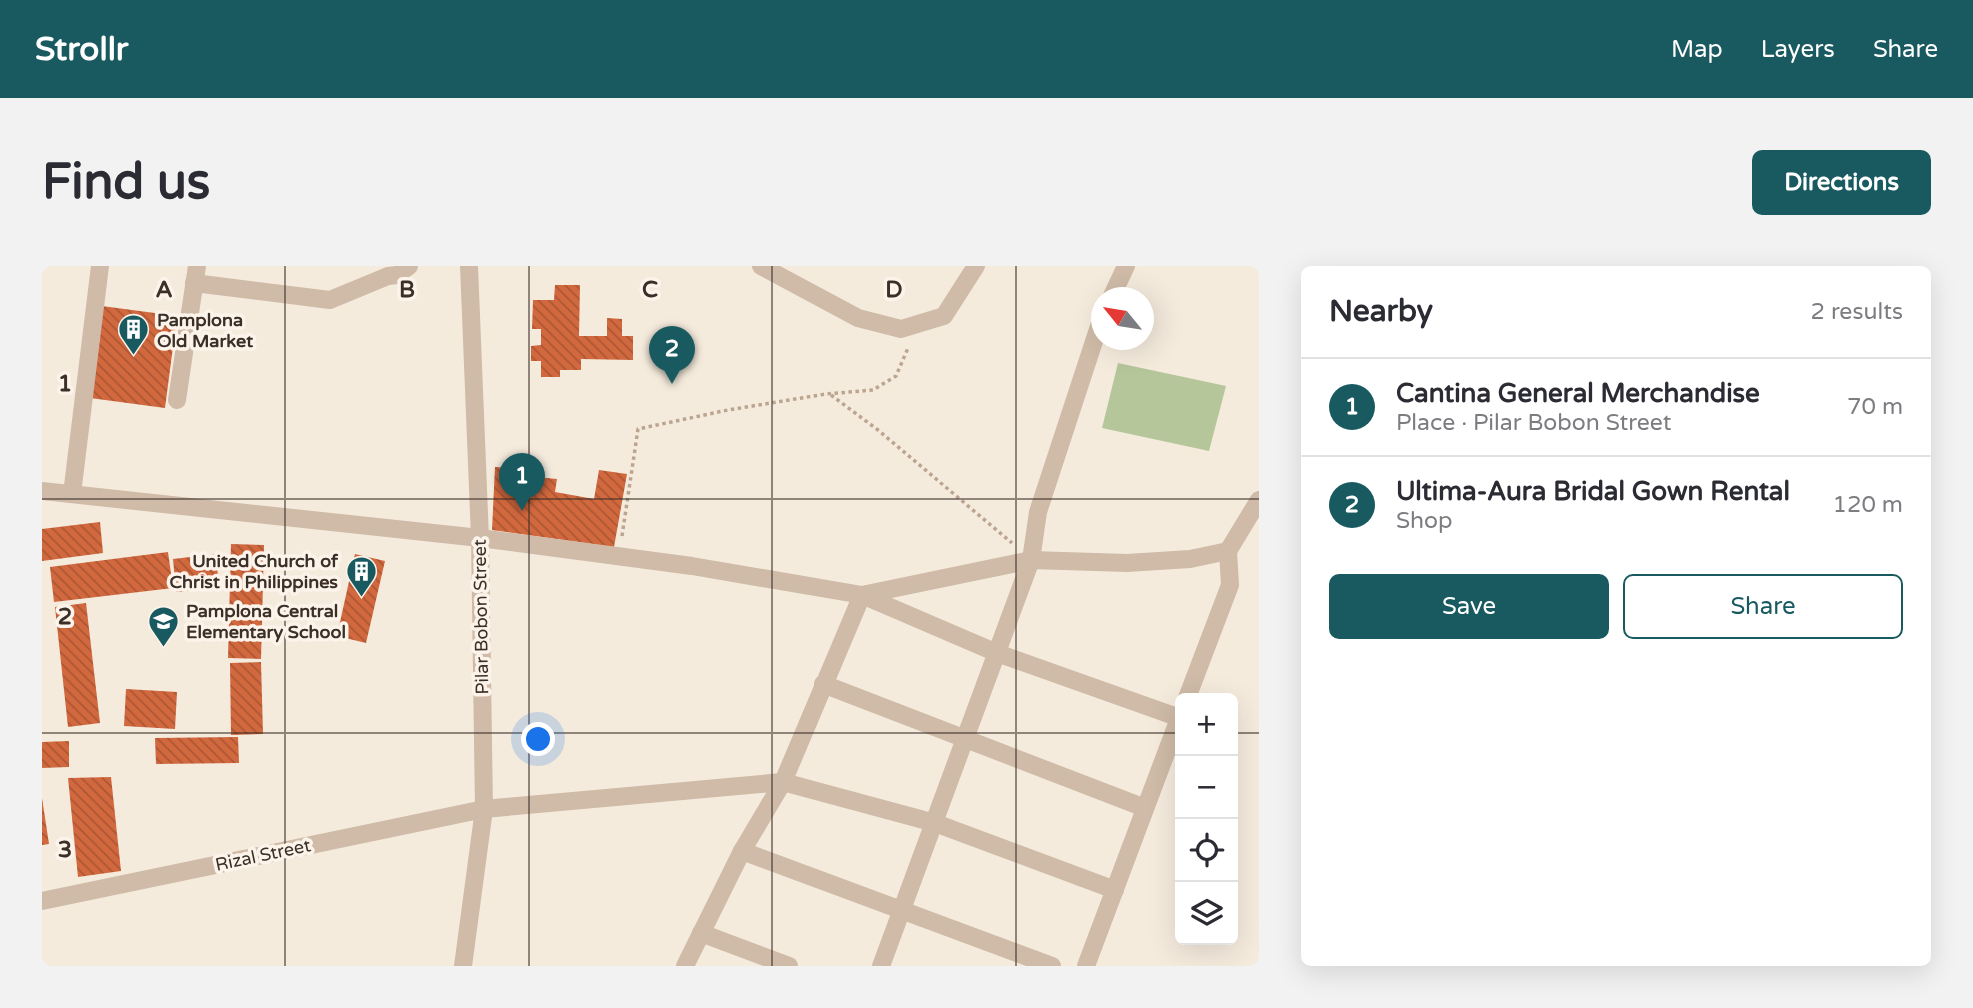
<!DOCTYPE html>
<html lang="en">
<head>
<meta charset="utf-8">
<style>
  :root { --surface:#fff; --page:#f2f2f3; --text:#2b2b33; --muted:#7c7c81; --line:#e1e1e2; --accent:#195a61 }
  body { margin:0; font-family:"Varela Round",sans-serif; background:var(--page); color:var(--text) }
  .controls { position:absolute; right:21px; bottom:21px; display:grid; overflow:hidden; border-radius:10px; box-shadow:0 7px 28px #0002 }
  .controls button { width:63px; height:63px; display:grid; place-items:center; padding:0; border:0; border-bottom:2px solid var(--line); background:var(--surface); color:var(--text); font:35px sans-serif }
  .compass { position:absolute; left:1049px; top:21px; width:63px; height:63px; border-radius:50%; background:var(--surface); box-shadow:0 7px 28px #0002; rotate:300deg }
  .you { position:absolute; left:497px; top:474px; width:24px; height:24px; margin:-18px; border:5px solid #fff; border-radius:50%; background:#1a73e8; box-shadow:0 0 0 10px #1a73e833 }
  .badge { display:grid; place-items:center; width:46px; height:46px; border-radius:50%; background:var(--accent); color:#fff; font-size:23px; font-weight:700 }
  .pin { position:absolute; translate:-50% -58px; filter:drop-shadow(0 2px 4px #0008) }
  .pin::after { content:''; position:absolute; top:37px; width:24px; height:21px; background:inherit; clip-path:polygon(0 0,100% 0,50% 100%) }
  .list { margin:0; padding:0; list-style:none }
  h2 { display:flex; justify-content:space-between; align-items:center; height:91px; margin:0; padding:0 28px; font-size:30px }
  h2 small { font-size:23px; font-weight:400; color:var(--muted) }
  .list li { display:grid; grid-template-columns:46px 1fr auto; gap:21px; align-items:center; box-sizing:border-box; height:98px; padding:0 28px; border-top:2px solid var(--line) }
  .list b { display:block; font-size:26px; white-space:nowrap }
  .list p { margin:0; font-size:23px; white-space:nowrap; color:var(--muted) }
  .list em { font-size:23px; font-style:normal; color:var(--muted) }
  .actions { display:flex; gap:14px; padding:21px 28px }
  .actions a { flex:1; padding:16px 0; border:2px solid var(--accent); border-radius:10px; text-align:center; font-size:24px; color:var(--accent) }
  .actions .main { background:var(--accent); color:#fff }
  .icon { flex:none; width:38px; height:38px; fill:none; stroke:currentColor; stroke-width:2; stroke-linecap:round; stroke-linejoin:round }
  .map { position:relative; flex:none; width:1217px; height:700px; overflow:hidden; border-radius:10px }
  header { display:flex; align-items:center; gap:42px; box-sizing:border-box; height:98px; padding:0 35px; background:var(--accent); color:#fff }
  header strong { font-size:33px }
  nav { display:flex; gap:38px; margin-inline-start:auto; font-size:24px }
  .intro { display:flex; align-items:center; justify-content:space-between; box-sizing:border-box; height:168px; padding:0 42px }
  h1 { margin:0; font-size:49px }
  .button { padding:18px 32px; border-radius:10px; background:var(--accent); color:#fff; font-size:24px; font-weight:700 }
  main { display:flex; gap:42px; padding:0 42px }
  aside { flex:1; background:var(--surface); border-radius:10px; box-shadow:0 7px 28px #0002 }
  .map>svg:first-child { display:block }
</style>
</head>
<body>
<header>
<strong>Strollr</strong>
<nav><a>Map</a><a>Layers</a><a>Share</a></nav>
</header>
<div class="intro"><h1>Find us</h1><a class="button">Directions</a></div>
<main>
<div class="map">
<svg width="1217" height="700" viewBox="0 0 1217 700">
  <defs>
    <pattern id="building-back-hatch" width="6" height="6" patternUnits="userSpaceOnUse" patternTransform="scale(1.75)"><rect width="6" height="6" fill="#d2683e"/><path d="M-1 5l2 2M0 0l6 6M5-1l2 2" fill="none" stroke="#ac5634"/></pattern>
  </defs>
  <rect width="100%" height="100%" fill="#f5ebdd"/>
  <!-- garden -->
  <polygon fill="#b6c69b" points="1076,97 1184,120 1167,185 1060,162"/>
  <!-- building -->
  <g fill="url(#building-back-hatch)">
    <polygon points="513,19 538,19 537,70 565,70 565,52 580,53 580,70 591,70 591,94 539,93 539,104 518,104 518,111 499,111 499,95 489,95 489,80 499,79 499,63 490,63 491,34 512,34"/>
    <polygon points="60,40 135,50 123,142 48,132"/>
    <polygon points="453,201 494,203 494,211 515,213 513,226 552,233 557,204 585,208 572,281 450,264"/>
    <polygon points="58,256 61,287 0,295 0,263"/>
    <polygon points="189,278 222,279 219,393 186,392"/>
    <polygon points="126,286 131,322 12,336 8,301"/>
    <polygon points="174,288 177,322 134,326 131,293"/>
    <polygon points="313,288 343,295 324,377 295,370"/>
    <polygon points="44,337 58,457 26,461 13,341"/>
    <polygon points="219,396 221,468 189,469 188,397"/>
    <polygon points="84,423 135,426 133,463 82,460"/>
    <polygon points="196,471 197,497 114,498 113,472"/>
    <polygon points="27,475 27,501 0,502 0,476"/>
    <polygon points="69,511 79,605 36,611 26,512"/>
    <polygon points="0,532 7,578 0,579"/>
  </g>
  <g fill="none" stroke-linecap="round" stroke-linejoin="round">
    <!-- path -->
    <g stroke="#bba591" stroke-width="3.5" stroke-dasharray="3.5 3.5" stroke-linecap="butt">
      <polyline points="789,129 836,164 970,277"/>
      <polyline points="580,270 596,163 686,144 784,128 831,124 854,110 866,82"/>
    </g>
    <!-- minor -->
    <g stroke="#cfbba7" stroke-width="18">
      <polyline points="719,0 816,52 859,63 902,50 934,0"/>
      <polyline points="152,17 288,34 346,10 355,9 367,0"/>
      <polyline points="1069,32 1084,0"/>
      <polyline points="135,134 155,0"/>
      <polyline points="0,225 438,272 650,300 820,329 989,294 1085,297 1148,293 1186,285"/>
      <polyline points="30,228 58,0"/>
      <polyline points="781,418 1103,542"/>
      <polyline points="1145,432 1188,319 1186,285 1217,234"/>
      <polyline points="700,585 1010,700"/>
      <polyline points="0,635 442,543 741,516 893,557 1073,624"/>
      <polyline points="659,667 747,700"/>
      <polyline points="421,700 442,543 438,272 427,0"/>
      <polyline points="643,700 700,585 741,516 820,329 955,387 1138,452"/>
      <polyline points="839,700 989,294 996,246 1059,54"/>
      <polyline points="1044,700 1138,450"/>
    </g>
  </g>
  <!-- grid -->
  <path fill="none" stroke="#3b2f28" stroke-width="2" stroke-opacity="0.55" d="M243 0V700M487 0V700M730 0V700M974 0V700M0 233H1217M0 467H1138M1191 467H1217"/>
  <!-- icons -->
  <defs>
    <symbol id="building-pin" viewBox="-11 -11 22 30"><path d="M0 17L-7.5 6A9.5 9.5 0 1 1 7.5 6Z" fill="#195a61" stroke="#fcf4ea"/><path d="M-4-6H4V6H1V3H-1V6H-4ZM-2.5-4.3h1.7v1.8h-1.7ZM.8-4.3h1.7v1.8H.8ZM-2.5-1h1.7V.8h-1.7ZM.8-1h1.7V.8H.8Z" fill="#fff"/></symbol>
    <symbol id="school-pin" viewBox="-11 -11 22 30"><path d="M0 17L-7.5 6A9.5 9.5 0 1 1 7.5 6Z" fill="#195a61" stroke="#fcf4ea"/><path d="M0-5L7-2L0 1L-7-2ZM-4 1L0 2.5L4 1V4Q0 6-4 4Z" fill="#fff"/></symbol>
  </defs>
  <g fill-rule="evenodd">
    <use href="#building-pin" x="74" y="46" width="35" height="47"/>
    <use href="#building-pin" x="302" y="288" width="35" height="47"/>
    <use href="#school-pin" x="104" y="338" width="35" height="47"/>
  </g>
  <g text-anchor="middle" stroke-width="7" stroke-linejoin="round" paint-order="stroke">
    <!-- poi labels -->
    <g font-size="18" font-weight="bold" fill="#3b2f28" stroke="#fcf4ea" text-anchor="start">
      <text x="115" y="60">Pamplona<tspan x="115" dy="21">Old Market</tspan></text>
      <text x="296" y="301" text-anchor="end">United Church of<tspan x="296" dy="21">Christ in Philippines</tspan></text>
      <text x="144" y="351">Pamplona Central<tspan x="144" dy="21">Elementary School</tspan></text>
    </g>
    <!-- street labels -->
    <g font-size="18" fill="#3b2f28" stroke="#fcf4ea">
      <text transform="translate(439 351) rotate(-91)" y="6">Pilar Bobon Street</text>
      <text transform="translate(221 589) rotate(-12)" y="6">Rizal Street</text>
    </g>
  </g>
  <g font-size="23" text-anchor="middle" font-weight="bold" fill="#3b2f28" stroke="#fcf4ea" stroke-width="7" stroke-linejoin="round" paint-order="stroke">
    <text x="122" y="31">A</text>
    <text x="365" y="31">B</text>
    <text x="608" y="31">C</text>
    <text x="852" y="31">D</text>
    <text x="23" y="125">1</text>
    <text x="23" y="358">2</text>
    <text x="23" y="591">3</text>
  </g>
</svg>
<div class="controls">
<button>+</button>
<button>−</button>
<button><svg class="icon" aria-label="locate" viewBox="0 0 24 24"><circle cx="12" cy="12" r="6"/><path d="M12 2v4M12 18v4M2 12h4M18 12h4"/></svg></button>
<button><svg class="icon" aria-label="layers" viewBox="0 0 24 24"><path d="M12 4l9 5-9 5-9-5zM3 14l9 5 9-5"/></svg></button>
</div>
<svg class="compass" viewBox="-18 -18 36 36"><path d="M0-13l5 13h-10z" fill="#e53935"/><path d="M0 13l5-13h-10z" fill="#7c7c81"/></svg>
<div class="you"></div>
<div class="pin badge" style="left:480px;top:245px">1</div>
<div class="pin badge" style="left:630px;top:118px">2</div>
</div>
<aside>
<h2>Nearby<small>2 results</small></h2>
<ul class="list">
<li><span class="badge">1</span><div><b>Cantina General Merchandise</b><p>Place · Pilar Bobon Street</p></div><em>70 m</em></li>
<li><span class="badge">2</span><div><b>Ultima-Aura Bridal Gown Rental</b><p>Shop</p></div><em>120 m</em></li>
</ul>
<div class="actions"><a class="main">Save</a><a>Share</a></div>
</aside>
</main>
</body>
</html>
